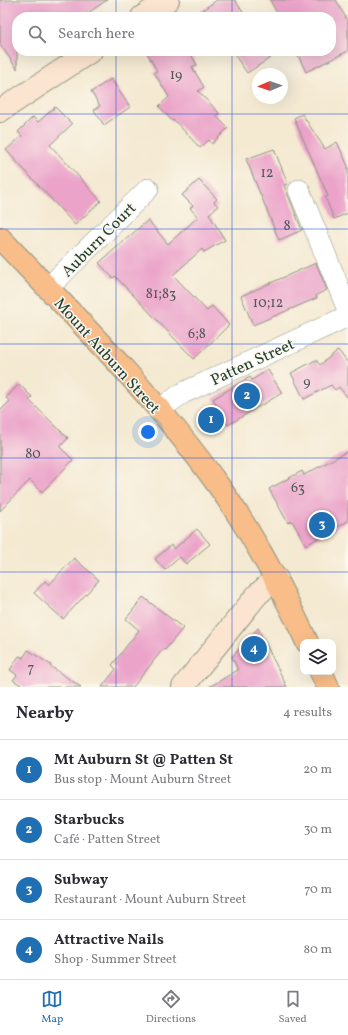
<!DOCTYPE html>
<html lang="en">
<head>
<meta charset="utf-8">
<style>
  :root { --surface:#fff; --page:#f2f2f3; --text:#2b2b33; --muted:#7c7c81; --line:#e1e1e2; --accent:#1f6fb2 }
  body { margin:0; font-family:Vollkorn,serif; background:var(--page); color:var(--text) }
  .controls { position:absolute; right:12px; bottom:12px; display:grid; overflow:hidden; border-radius:8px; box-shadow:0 4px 16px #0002 }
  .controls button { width:36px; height:36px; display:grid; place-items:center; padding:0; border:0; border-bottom:1px solid var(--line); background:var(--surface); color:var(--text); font:20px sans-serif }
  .compass { position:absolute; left:252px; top:68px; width:36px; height:36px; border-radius:50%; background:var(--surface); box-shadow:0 4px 16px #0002; rotate:268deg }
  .you { position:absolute; left:148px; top:432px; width:14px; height:14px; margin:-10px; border:3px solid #fff; border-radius:50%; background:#1a73e8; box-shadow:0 0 0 6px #1a73e833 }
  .badge { display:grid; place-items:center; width:26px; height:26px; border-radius:50%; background:var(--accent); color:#fff; font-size:13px; font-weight:700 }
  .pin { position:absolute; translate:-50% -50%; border:2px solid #fff; box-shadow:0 1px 4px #0006 }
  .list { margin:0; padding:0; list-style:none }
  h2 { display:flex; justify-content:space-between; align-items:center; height:52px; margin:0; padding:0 16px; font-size:17px }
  h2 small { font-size:13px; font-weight:400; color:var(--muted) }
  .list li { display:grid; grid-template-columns:26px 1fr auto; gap:12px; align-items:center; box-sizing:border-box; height:60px; padding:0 16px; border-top:1px solid var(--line) }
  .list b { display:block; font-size:15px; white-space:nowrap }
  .list p { margin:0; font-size:13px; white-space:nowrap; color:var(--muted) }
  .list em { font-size:13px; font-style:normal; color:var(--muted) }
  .icon { flex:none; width:22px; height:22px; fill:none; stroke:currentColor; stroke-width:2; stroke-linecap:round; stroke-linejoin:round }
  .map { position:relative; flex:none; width:348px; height:687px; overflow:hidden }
  .search { position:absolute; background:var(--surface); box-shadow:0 4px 16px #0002; left:12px; right:12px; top:12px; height:44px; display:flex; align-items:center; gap:10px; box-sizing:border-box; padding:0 14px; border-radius:16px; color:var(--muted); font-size:15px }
  .sheet { height:292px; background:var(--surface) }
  nav { display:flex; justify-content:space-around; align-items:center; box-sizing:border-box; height:56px; border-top:1px solid var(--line); background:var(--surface); font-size:11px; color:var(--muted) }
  nav a { display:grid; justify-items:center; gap:2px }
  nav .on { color:var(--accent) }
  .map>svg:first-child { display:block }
</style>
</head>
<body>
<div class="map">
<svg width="348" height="687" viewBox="0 0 348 687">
  <rect width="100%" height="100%" fill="#fbf7ec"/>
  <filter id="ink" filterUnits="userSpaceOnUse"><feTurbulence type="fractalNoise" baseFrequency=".025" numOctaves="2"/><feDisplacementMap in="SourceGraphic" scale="8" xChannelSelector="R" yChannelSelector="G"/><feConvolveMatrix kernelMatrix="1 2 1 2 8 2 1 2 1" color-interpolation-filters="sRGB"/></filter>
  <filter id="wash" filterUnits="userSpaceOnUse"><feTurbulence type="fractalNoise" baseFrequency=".012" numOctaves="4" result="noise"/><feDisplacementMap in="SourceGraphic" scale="16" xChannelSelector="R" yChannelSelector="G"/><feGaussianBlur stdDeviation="0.9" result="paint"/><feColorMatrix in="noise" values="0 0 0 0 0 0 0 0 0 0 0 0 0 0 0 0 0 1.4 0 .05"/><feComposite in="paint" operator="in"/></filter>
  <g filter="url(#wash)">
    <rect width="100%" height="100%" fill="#f4e9d1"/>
    <g id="blocks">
      <!-- building -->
      <g fill="#eba3c9">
        <polygon points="0,0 107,0 82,17 17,17 17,69 0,44"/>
        <polygon points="217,0 235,0 246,17 192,17"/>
        <polygon points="270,0 336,0 348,22 348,51 306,72 296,51 331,51 331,17 279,17"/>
        <polygon points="146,51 189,51 197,65 192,67 204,87 198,91 219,113 216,116 228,128 212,144 209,140 200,148 174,120 172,121 159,106 169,97 154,72 157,71"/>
        <polygon points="232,51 281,51 247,73"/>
        <polygon points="111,79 130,107 104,125 94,110 100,106 91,92"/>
        <polygon points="55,107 72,124 50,145 101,201 75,225 6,150 22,136 18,132 33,117 38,122"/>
        <polygon points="302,114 325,149 337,142 348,166 348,213 334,219 325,197 328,196 294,118"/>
        <polygon points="274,149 288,184 284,185 302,230 279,240 246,159"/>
        <polygon points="199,180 217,199 214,202 218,206 209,214 225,240 204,252 202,249 173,275 207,311 212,306 229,325 194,359 115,276 113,278 99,263 148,220 168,244 198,217 190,208 193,206 182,195"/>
        <polygon points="316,263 327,290 316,295 317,298 253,325 241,296"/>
        <polygon points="338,350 348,363 348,398 339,387 335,390 331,385 304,399 291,373 316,360 320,365"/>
        <polygon points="268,370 282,393 228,425 213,399 250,377 252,380"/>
        <polygon points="19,384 32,397 29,400 68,438 60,447 73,460 42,492 30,480 0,511 0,411 10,401 6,398"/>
        <polygon points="348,451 348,521 306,545 292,521 288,523 269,489 302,471 304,475"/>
        <polygon points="197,529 210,544 186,564 180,557 165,570 155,559 171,545 174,549"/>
        <polygon points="74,558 99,580 63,619 34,593 45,581 49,585"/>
        <polygon points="143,597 183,628 165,650 163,649 133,687 102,687 116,669 112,665 139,630 126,619"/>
        <polygon points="258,628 287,687 209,687 238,670 232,657"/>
        <polygon points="28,650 51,665 50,666 81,687 24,687 13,680 17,675 10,670 19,656 23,658"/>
      </g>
    </g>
  </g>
  <g filter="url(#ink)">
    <use href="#blocks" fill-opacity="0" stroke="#8a9382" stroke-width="1"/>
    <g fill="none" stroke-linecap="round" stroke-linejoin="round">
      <defs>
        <g id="street">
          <polyline points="299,190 348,310"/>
          <polyline points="48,288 148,189"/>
          <polyline points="158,410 183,393 348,316"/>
        </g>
        <g id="secondary">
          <polyline points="142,17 168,0"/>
          <polyline points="0,111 91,51"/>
          <polyline points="183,687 257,595 266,587 277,579"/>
        </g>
        <g id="primary">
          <path d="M0 238C75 317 154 395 218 485 253 534 281 587 307 642"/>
          <polyline points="321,672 328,687"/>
        </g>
      </defs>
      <!-- street casing -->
      <use href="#street" stroke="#8a9382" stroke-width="22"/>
      <!-- secondary casing -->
      <use href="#secondary" stroke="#8a9382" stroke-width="24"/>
      <!-- primary casing -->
      <use href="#primary" stroke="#8a9382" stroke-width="24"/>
      <!-- street -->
      <use href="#street" stroke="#fff" stroke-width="21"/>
      <!-- secondary -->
      <use href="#secondary" stroke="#fce5d0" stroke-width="22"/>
      <!-- primary -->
      <use href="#primary" stroke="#f8bd89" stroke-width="22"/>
    </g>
  </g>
  <!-- grid -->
  <path fill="none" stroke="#1d4ed8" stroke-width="1" stroke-opacity="0.55" d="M116 0V17M232 0V17M116 51V687M232 51V687M0 114H348M0 229H348M0 344H348M0 458H348M0 572H348"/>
  <g text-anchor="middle" stroke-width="3" stroke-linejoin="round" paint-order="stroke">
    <!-- number labels -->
    <g font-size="14" fill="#525659">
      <text x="176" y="79">19</text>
      <text x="267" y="177">12</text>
      <text x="287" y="230">8</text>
      <text x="161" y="298">81;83</text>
      <text x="268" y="307">10;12</text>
      <text x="197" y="338">6;8</text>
      <text x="307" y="386">9</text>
      <text x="33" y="458">80</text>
      <text x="298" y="492">63</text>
      <text x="31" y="672">7</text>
    </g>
    <!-- street labels -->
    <g font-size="16" fill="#1f3d34" stroke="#fbf7ec">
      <text transform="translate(98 239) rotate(-45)" y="6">Auburn Court</text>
      <text transform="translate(108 355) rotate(48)" y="6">Mount Auburn Street</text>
      <text transform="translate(252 361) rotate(-25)" y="6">Patten Street</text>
    </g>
  </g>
</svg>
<div class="controls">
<button><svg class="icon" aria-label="layers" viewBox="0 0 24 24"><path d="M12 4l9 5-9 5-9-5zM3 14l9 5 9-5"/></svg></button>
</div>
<svg class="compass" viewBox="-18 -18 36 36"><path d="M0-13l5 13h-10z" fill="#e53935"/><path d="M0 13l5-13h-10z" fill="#7c7c81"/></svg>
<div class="you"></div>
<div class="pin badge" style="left:211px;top:420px">1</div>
<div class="pin badge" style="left:247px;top:396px">2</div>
<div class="pin badge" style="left:322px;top:525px">3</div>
<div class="pin badge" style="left:254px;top:649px">4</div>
<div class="search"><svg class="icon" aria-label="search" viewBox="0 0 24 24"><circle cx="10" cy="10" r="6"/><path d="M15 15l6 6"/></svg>Search here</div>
</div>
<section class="sheet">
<h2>Nearby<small>4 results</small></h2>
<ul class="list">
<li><span class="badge">1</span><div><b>Mt Auburn St @ Patten St</b><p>Bus stop · Mount Auburn Street</p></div><em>20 m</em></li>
<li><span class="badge">2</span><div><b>Starbucks</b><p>Café · Patten Street</p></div><em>30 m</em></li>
<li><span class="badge">3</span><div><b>Subway</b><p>Restaurant · Mount Auburn Street</p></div><em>70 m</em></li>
<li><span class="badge">4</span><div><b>Attractive Nails</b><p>Shop · Summer Street</p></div><em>80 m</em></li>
</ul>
</section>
<nav>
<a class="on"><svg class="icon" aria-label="map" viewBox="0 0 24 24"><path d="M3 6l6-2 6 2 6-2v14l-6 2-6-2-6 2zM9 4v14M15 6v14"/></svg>Map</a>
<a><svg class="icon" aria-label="directions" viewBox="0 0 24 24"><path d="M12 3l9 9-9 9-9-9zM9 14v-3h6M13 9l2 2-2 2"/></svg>Directions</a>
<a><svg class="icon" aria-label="saved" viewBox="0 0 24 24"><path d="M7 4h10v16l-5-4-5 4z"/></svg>Saved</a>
</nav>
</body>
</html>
